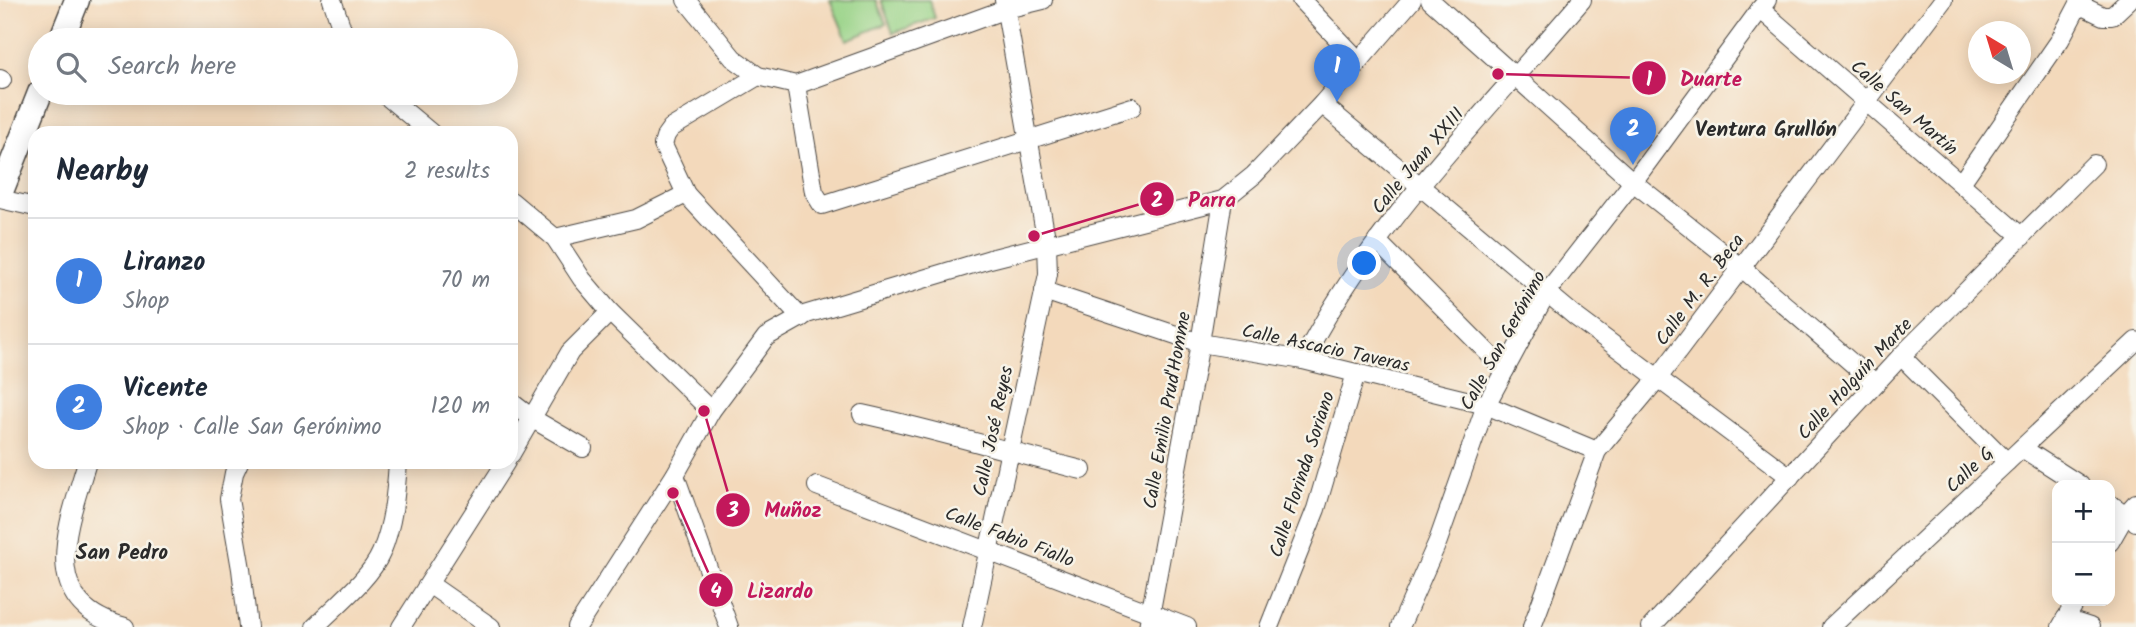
<!DOCTYPE html>
<html lang="en">
<head>
<meta charset="utf-8">
<style>
  :root { --surface:#fff; --page:#f6f6f7; --text:#1f2937; --muted:#747a83; --line:#e0e1e3; --accent:#b5179e }
  body { margin:0; font-family:Kalam,sans-serif; background:var(--page); color:var(--text) }
  .controls { position:absolute; right:21px; bottom:21px; display:grid; overflow:hidden; border-radius:14px; box-shadow:0 4px 18px #0003 }
  .controls button { width:63px; height:63px; display:grid; place-items:center; padding:0; border:0; border-bottom:2px solid var(--line); background:var(--surface); color:var(--text); font:35px sans-serif }
  .compass { position:absolute; left:1968px; top:21px; width:63px; height:63px; border-radius:50%; background:var(--surface); box-shadow:0 4px 18px #0003; rotate:322deg }
  .you { position:absolute; left:1365px; top:264px; width:24px; height:24px; margin:-18px; border:5px solid #fff; border-radius:50%; background:#1a73e8; box-shadow:0 0 0 10px #1a73e833 }
  .badge { display:grid; place-items:center; width:46px; height:46px; border-radius:50%; background:var(--accent); color:#fff; font-size:23px; font-weight:700 }
  .pin { position:absolute; translate:-50% -58px; filter:drop-shadow(0 2px 4px #0008) }
  .pin::after { content:''; position:absolute; top:37px; width:24px; height:21px; background:inherit; clip-path:polygon(0 0,100% 0,50% 100%) }
  .list { margin:0; padding:0; list-style:none }
  h2 { display:flex; justify-content:space-between; align-items:center; height:91px; margin:0; padding:0 28px; font-size:30px }
  h2 small { font-size:23px; font-weight:400; color:var(--muted) }
  .list li { display:grid; grid-template-columns:46px 1fr auto; gap:21px; align-items:center; box-sizing:border-box; height:126px; padding:0 28px; border-top:2px solid var(--line) }
  .list b { display:block; font-size:26px; white-space:nowrap }
  .list p { margin:0; font-size:23px; white-space:nowrap; color:var(--muted) }
  .list em { font-size:23px; font-style:normal; color:var(--muted) }
  .icon { flex:none; width:38px; height:38px; fill:none; stroke:currentColor; stroke-width:2; stroke-linecap:round; stroke-linejoin:round }
  .map { position:relative; flex:none; width:2136px; height:627px; overflow:hidden }
  .search { position:absolute; background:var(--surface); box-shadow:0 4px 18px #0003; left:28px; top:28px; width:490px; height:77px; display:flex; align-items:center; gap:18px; box-sizing:border-box; padding:0 24px; border-radius:38px; color:var(--muted); font-size:26px }
  .panel { position:absolute; background:var(--surface); box-shadow:0 4px 18px #0003; left:28px; top:126px; width:490px; height:343px; border-radius:21px }
  .map>svg:first-child { display:block }
</style>
</head>
<body>
<div class="map">
<svg width="2136" height="627" viewBox="0 0 2136 627">
  <rect width="100%" height="100%" fill="#f7f3e8"/>
  <filter id="ink" filterUnits="userSpaceOnUse"><feTurbulence type="fractalNoise" baseFrequency=".0143" numOctaves="2"/><feDisplacementMap in="SourceGraphic" scale="14" xChannelSelector="R" yChannelSelector="G"/><feConvolveMatrix kernelMatrix="1 2 1 2 8 2 1 2 1" color-interpolation-filters="sRGB"/></filter>
  <filter id="wash" filterUnits="userSpaceOnUse"><feTurbulence type="fractalNoise" baseFrequency=".00686" numOctaves="4" result="noise"/><feDisplacementMap in="SourceGraphic" scale="28" xChannelSelector="R" yChannelSelector="G"/><feGaussianBlur stdDeviation="1.57" result="paint"/><feColorMatrix in="noise" values="0 0 0 0 0 0 0 0 0 0 0 0 0 0 0 0 0 1.4 0 .05"/><feComposite in="paint" operator="in"/></filter>
  <g filter="url(#wash)">
    <rect width="100%" height="100%" fill="#f3d9bb"/>
    <!-- green -->
    <g fill="#98d387" stroke="#627f59" stroke-width="2">
      <polygon points="830,0 876,0 886,24 847,40"/>
      <polygon points="881,0 929,0 935,18 893,33"/>
    </g>
  </g>
  <g filter="url(#ink)">
    <g fill="none" stroke-linecap="round" stroke-linejoin="round">
      <defs>
        <g id="street">
          <polyline points="332,0 342,29 348,40"/>
          <polyline points="686,0 733,58 758,76 796,85 1006,9 1043,0"/>
          <polyline points="1301,0 1359,61"/>
          <polyline points="1430,0 1633,182 1742,268 1875,383"/>
          <polyline points="2080,5 2103,16 2112,16 2129,0"/>
          <polyline points="1760,9 2022,237"/>
          <polyline points="758,76 671,128 666,135 663,145 686,194 801,318"/>
          <polyline points="0,79 2,80"/>
          <polyline points="796,85 814,192 822,205 1132,107"/>
          <polyline points="383,93 431,133"/>
          <polyline points="1322,104 1576,317 1790,477"/>
          <polyline points="1961,183 2060,40 2081,0"/>
          <polyline points="0,199 35,207"/>
          <polyline points="511,201 555,238 582,279 610,312 711,411"/>
          <polyline points="555,238 636,219 686,194"/>
          <polyline points="1377,241 1505,370"/>
          <polyline points="1044,291 1200,343 1303,360 1486,405 1597,451"/>
          <polyline points="1901,356 2007,462"/>
          <path d="M1303 360C1372 224 1484 115 1582 0"/>
          <polyline points="511,402 533,419 583,448"/>
          <path d="M862 414C936 430 1008 452 1082 470"/>
          <polyline points="2022,448 2080,485"/>
          <polyline points="511,454 570,352 610,312"/>
          <path d="M87 462C68 525 35 604 125 627"/>
          <polyline points="239,462 234,473 229,499 241,569 248,627"/>
          <polyline points="675,475 729,627"/>
          <polyline points="817,486 1187,627"/>
          <polyline points="2110,504 2136,522"/>
          <polyline points="2110,542 2126,514 2136,503"/>
          <polyline points="429,584 491,627"/>
          <polyline points="2065,619 2090,627"/>
          <path d="M315 627C334 607 370 579 381 553 393 525 396 493 398 462"/>
          <polyline points="401,627 506,462"/>
          <polyline points="577,627 675,475 711,411 766,337 807,314 990,259 1223,200 1254,175 1322,104 1412,0"/>
          <polyline points="972,627 1048,274 1047,244 1004,0"/>
          <polyline points="1148,627 1200,343 1223,200"/>
          <polyline points="1269,627 1316,509 1356,373"/>
          <polyline points="1400,627 1438,541 1486,405 1547,292 1633,182 1767,0"/>
          <polyline points="1532,627 1597,451 1658,378 1943,0"/>
          <polyline points="1651,627 1901,356 2094,164"/>
          <polyline points="1831,627 2136,341"/>
          <polyline points="2061,627 2076,601"/>
        </g>
        <g id="secondary">
          <polyline points="61,40 77,0"/>
          <polyline points="0,194 40,93"/>
        </g>
      </defs>
      <!-- street casing -->
      <use href="#street" stroke="#494541" stroke-width="20"/>
      <!-- secondary casing -->
      <use href="#secondary" stroke="#494541" stroke-width="27"/>
      <!-- street -->
      <use href="#street" stroke="#fff" stroke-width="18"/>
      <!-- secondary -->
      <use href="#secondary" stroke="#fff" stroke-width="24"/>
    </g>
  </g>
  <g text-anchor="middle" stroke-width="5" stroke-linejoin="round" paint-order="stroke">
    <!-- street labels -->
    <g font-size="19" fill="#2b2b2b" stroke="#f7f3e8">
      <text transform="translate(1905 107) rotate(41)" y="7">Calle San Martín</text>
      <text transform="translate(1417 160) rotate(-50)" y="7">Calle Juan XXIII</text>
      <text transform="translate(1699 289) rotate(-53)" y="7">Calle M. R. Beca</text>
      <text transform="translate(1502 340) rotate(-61)" y="7">Calle San Gerónimo</text>
      <text transform="translate(1326 347) rotate(12)" y="7">Calle Ascacio Taveras</text>
      <text transform="translate(1854 378) rotate(-47)" y="7">Calle Holguín Marte</text>
      <text transform="translate(1166 410) rotate(-80)" y="7">Calle Emilio Prud'Homme</text>
      <text transform="translate(992 431) rotate(-78)" y="7">Calle José Reyes</text>
      <text transform="translate(1969 469) rotate(-43)" y="7">Calle G</text>
      <text transform="translate(1301 474) rotate(-72)" y="7">Calle Florinda Soriano</text>
      <text transform="translate(1010 536) rotate(21)" y="7">Calle Fabio Fiallo</text>
    </g>
    <!-- neighbourhood labels -->
    <g font-size="21" font-weight="bold" fill="#2b2b2b" stroke="#f7f3e8">
      <text x="1766" y="136">Ventura Grullón</text>
      <text x="122" y="559">San Pedro</text>
    </g>
  </g>
  <!-- callouts -->
  <path fill="none" stroke="#c2185b" stroke-width="2.5" d="M1498 74L1649 78M1034 236L1157 199M704 411L733 510M673 493L716 590"/>
  <g fill="#c2185b" stroke="#f7f3e8" stroke-width="2.5">
    <circle cx="1498" cy="74" r="7"/>
    <circle cx="1034" cy="236" r="7"/>
    <circle cx="704" cy="411" r="7"/>
    <circle cx="673" cy="493" r="7"/>
    <circle cx="1649" cy="78" r="18"/>
    <circle cx="1157" cy="199" r="18"/>
    <circle cx="733" cy="510" r="18"/>
    <circle cx="716" cy="590" r="18"/>
  </g>
  <g font-size="21" text-anchor="middle" font-weight="bold" fill="#fff">
    <text x="1649" y="86">1</text>
    <text x="1157" y="207">2</text>
    <text x="733" y="517">3</text>
    <text x="716" y="598">4</text>
  </g>
  <g font-size="21" text-anchor="middle" font-weight="bold" fill="#c2185b" stroke="#f7f3e8" stroke-width="5" stroke-linejoin="round" paint-order="stroke">
    <text x="1711" y="86">Duarte</text>
    <text x="1212" y="207">Parra</text>
    <text x="793" y="517">Muñoz</text>
    <text x="780" y="598">Lizardo</text>
  </g>
</svg>
<div class="controls">
<button>+</button>
<button>−</button>
</div>
<svg class="compass" viewBox="-18 -18 36 36"><path d="M0-13l5 13h-10z" fill="#e53935"/><path d="M0 13l5-13h-10z" fill="#747a83"/></svg>
<div class="you"></div>
<div class="pin badge" style="left:1337px;top:102px;background:#3f7fe0">1</div>
<div class="pin badge" style="left:1633px;top:165px;background:#3f7fe0">2</div>
<div class="search"><svg class="icon" aria-label="search" viewBox="0 0 24 24"><circle cx="10" cy="10" r="6"/><path d="M15 15l6 6"/></svg>Search here</div>
<section class="panel">
<h2>Nearby<small>2 results</small></h2>
<ul class="list">
<li><span class="badge" style="background:#3f7fe0">1</span><div><b>Liranzo</b><p>Shop</p></div><em>70 m</em></li>
<li><span class="badge" style="background:#3f7fe0">2</span><div><b>Vicente</b><p>Shop · Calle San Gerónimo</p></div><em>120 m</em></li>
</ul>
</section>
</div>
</body>
</html>
